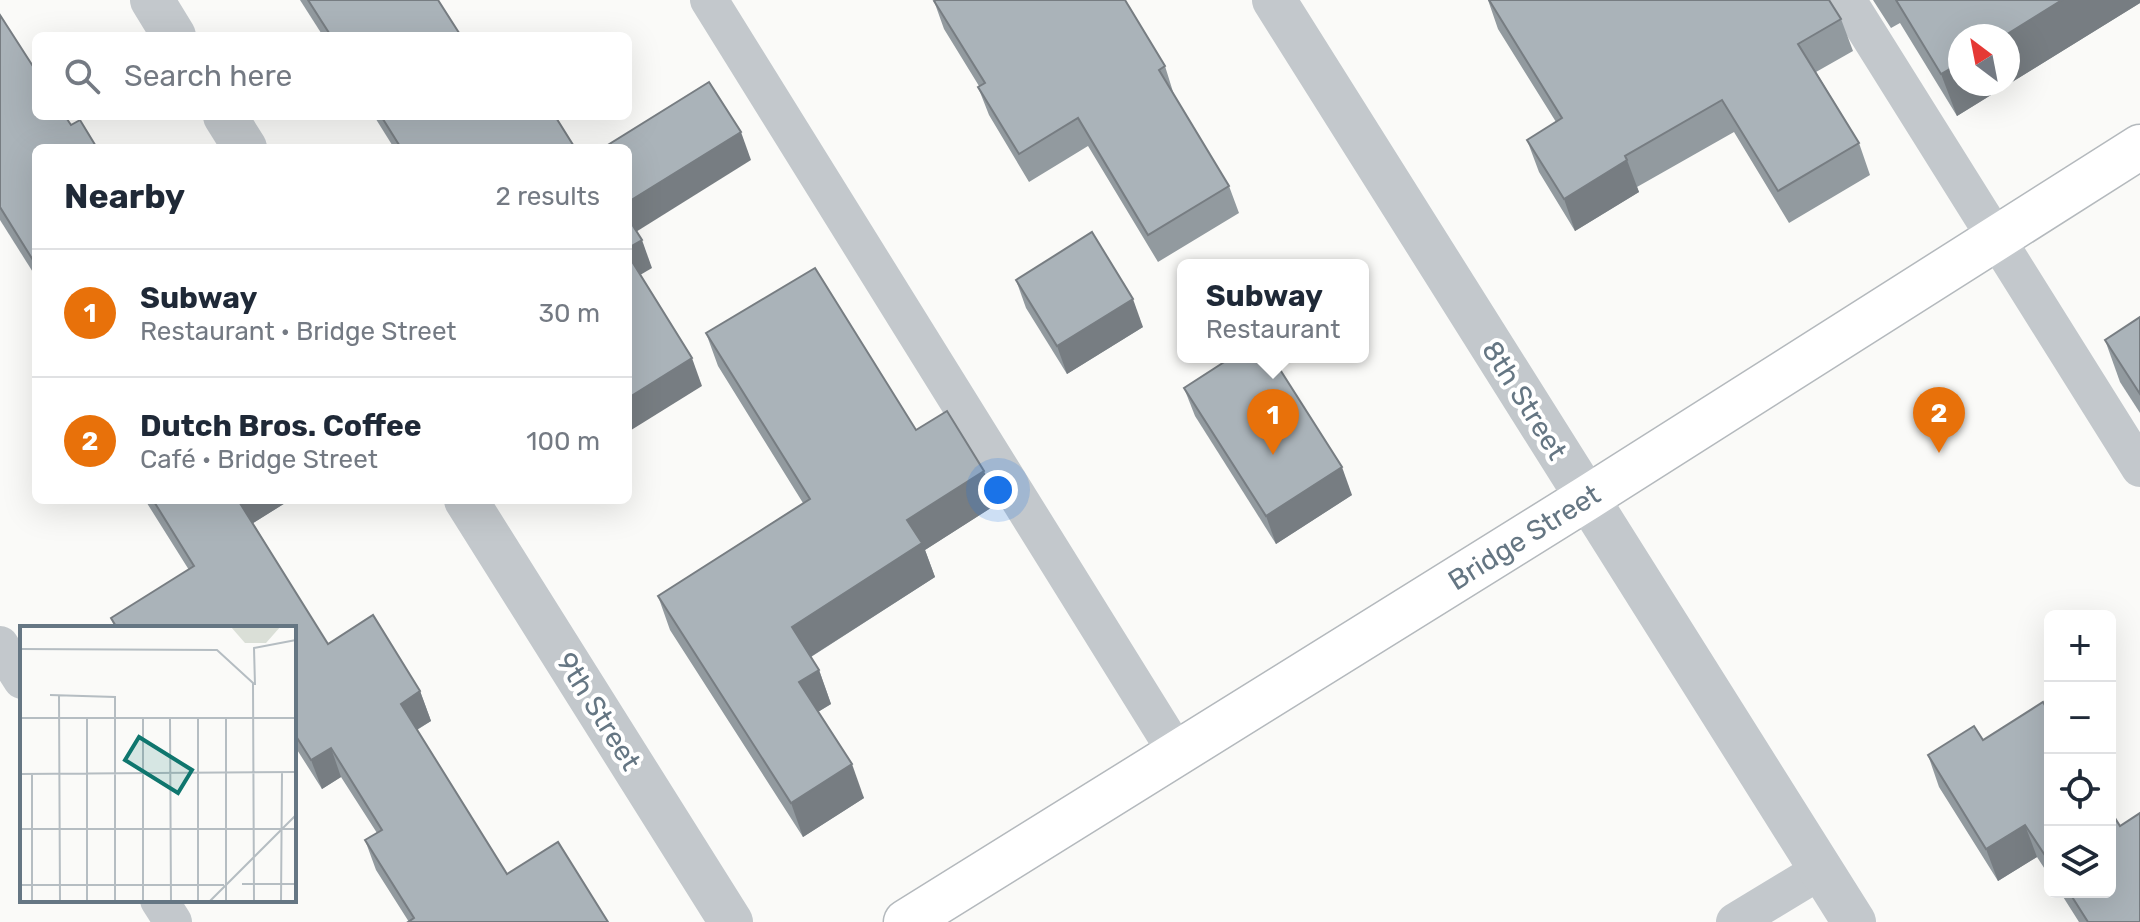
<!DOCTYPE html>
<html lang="en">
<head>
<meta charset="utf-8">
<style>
  :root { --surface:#fff; --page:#f2f2f3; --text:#1f2937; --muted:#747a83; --line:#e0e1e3; --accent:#e4572e }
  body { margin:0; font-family:Rubik,sans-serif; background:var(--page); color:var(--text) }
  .controls { position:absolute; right:24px; bottom:24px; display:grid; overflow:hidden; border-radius:12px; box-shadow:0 8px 32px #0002 }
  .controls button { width:72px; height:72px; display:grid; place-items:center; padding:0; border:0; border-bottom:2px solid var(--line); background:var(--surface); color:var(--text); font:40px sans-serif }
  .compass { position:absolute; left:1948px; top:24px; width:72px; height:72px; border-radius:50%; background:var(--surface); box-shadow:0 8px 32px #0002; rotate:328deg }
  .you { position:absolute; left:998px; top:490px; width:28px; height:28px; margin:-20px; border:6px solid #fff; border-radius:50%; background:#1a73e8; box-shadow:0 0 0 12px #1a73e833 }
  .badge { display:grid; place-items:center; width:52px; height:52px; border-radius:50%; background:var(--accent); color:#fff; font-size:26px; font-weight:700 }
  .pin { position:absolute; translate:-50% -66px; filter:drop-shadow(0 2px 4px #0008) }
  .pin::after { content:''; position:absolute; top:42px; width:28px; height:24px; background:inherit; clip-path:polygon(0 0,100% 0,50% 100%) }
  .popup { position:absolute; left:1177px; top:259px; width:192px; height:104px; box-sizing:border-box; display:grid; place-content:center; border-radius:12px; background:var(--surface); filter:drop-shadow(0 2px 6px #0005); font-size:26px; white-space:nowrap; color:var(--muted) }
  .popup b { font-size:30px; color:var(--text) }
  .popup::after { content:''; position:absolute; left:50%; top:100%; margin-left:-16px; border:16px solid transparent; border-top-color:var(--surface) }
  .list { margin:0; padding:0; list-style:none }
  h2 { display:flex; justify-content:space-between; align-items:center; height:104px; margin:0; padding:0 32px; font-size:34px }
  h2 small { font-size:26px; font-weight:400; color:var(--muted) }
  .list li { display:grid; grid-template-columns:52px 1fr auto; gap:24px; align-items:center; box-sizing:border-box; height:128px; padding:0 32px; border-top:2px solid var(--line) }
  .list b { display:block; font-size:30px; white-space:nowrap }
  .list p { margin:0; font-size:26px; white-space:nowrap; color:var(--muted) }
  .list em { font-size:26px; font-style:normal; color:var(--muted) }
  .icon { flex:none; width:44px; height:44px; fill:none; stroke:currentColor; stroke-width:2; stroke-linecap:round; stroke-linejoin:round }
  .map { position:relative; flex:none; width:2140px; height:922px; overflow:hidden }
  .search { position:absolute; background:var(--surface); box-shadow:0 8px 32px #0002; left:32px; top:32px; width:600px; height:88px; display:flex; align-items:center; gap:20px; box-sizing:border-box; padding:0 28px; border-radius:12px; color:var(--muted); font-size:30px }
  .panel { position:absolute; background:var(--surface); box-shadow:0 8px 32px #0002; left:32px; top:144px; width:600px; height:360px; border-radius:12px }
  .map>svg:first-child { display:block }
</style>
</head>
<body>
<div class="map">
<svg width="2140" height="922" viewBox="0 0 2140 922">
  <rect width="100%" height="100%" fill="#fafaf8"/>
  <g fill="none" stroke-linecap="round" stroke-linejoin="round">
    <defs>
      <polyline id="highway" points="906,922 1587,498 2140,147"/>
    </defs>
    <!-- highway casing -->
    <use href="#highway" stroke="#b4b9bd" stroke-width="47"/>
    <!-- lane -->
    <g stroke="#c3c8cc" stroke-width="38">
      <polyline points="709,0 1177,753"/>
      <polyline points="1847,0 2140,468"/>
      <polyline points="0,645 22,680"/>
      <polyline points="159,900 173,922"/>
      <polyline points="1735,922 1821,870"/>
    </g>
    <!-- street -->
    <g stroke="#c3c8cc" stroke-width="44">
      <polyline points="152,0 174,36"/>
      <polyline points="1274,0 1854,922"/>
      <polyline points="225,116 245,148"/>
      <polyline points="466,500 731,922"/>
    </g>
    <!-- highway -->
    <use href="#highway" stroke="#fff" stroke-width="44"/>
  </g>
  <!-- wall -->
  <g fill="#929a9f">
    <polygon points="300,0 438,0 461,36 323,36"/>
    <polygon points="1488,0 1841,19 1853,51 1816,72 1859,143 1870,175 1789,223 1734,132 1637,187 1639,192 1575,231 1539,172 1527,140 1556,122 1498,29"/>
    <polygon points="1873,0 2140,0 2140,3 1957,116 1900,23 1891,28"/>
    <polygon points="934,1 1165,66 1174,95 1229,186 1239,213 1158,262 1088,146 1029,182 989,115 978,87 979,86 944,29"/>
    <polygon points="0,15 36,148 36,277 0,220"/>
    <polygon points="374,116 555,116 575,148 394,148"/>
    <polygon points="1016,280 1143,327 1067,374 1026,308"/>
    <polygon points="2140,317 2140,413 2120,382 2105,340"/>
    <polygon points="706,333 916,430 997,504 925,550 935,577 811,657 819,670 831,704 818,712 864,798 803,837 670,630 658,596 803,503 718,366"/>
    <polygon points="1184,388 1352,495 1276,544 1195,416"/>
    <polygon points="145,500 290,500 253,523 328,644 420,691 431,721 417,730 507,874 608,922 409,922 376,870 365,840 377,833 341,777 322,789 294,745 294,628 115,628 111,618 189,570"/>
    <polygon points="2050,714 2050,877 2037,857 1998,881 1939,787 1928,755 1983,740"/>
    <polygon points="2120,826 2140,922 2079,922 2060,892 2110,892"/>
  </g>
  <!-- shaded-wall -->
  <g fill="#777d82">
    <polygon points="2062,0 2140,0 2140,3 1957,116 1941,74 1960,63 1960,84 2008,84 2008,36 2004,36"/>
    <polygon points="741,132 751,160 631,235 628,226 628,202"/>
    <polygon points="1627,160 1639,192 1575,231 1564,199"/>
    <polygon points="642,240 652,268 635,278 628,258 628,248"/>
    <polygon points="1133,299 1143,327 1067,374 1057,346"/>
    <polygon points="692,358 702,386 628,432 628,398"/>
    <polygon points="1342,467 1352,495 1276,544 1266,516"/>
    <polygon points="984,471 997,504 925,550 935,577 804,661 792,627 907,520"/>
    <polygon points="237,500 290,500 247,527"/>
    <polygon points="819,670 831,704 811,716 799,682"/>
    <polygon points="420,691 431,721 411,733 401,704"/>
    <polygon points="331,748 341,777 322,789 311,760"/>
    <polygon points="852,764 864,798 803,837 791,803"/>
    <polygon points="2025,825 2037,857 1998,881 1986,849"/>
  </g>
  <!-- building -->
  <g fill="#aab3b9" stroke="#777d82" stroke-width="2">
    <polygon points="308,0 438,0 461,36 331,36"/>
    <polygon points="936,0 1125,0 1165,66 1159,70 1229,186 1148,235 1078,118 1019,154 978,87 985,83 934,1"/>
    <polygon points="1489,0 1829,0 1841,19 1798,44 1859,143 1778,191 1722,100 1625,156 1627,160 1564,199 1527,140 1562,118"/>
    <polygon points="1896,0 2062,0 2004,36 1960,36 1960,63 1941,74"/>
    <polygon points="0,15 36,71 36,116 65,116 71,125 80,120 97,148 36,148 36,265 0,207"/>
    <polygon points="709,82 741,132 628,202 628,148 603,148"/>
    <polygon points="381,116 555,116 575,148 401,148"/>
    <polygon points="628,218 642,240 628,248"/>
    <polygon points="1092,232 1133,299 1057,346 1016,280"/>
    <polygon points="628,255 692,358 628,398"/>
    <polygon points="815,268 916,430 947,411 984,471 907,520 922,543 792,627 819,670 799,682 852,764 791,803 658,596 810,499 706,333"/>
    <polygon points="2140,317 2140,394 2105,340"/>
    <polygon points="1232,357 1272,357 1342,467 1266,516 1184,388"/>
    <polygon points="153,500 238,500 328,644 373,615 420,691 401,704 507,874 558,842 608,922 408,922 414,918 365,840 382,830 331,748 311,760 294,733 294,628 117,628 111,618 194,566"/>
    <polygon points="2043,702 2050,714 2050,863 2025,825 1986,849 1928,755 1974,726 1983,740"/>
    <polygon points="2110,810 2120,826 2140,813 2140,922 2088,922 2069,892 2110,892"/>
  </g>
  <g text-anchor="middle" stroke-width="8" stroke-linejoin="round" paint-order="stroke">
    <!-- street labels -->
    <g font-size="28" fill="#657683" stroke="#fff">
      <text transform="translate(1525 400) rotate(58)" y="10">8th Street</text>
      <text transform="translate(1524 537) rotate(-32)" y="10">Bridge Street</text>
      <text transform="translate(599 711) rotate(58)" y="10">9th Street</text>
    </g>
  </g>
  <!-- overview -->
  <g transform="translate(20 626)">
    <rect width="276" height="276" fill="#fafaf8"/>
    <path d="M261 0 246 17H225L211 1Z" fill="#dadfd7"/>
    <path fill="none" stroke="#b5bdc2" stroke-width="2" d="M0 23 197 24 233 57 234 276M235 59 234 22 276 14M30 69 95 71V276M39 69 40 276M0 92H276M67 92V276M123 92V276M150 92 151 276M206 92V147M206 147V276M0 148 276 146M12 148V276M0 203H276M222 258H276M0 259H204M178 276V92M189 276 276 189M261 276 262 146"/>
    <path fill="#0f766e" fill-opacity="0.15" stroke="#0f766e" stroke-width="4" d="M119 111 172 144 158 167 105 134Z"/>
    <rect width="276" height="276" fill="none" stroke="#657683" stroke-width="4"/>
  </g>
</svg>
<div class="controls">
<button>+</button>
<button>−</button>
<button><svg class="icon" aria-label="locate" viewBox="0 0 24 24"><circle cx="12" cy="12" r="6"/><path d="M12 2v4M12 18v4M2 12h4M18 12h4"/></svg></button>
<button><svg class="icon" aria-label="layers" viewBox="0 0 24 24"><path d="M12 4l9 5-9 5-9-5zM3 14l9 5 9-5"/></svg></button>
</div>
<svg class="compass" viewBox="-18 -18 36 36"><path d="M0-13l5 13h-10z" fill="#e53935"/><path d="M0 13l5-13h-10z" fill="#747a83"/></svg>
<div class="you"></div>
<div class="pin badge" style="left:1273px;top:455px;background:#e8710a">1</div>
<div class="popup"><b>Subway</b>Restaurant</div>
<div class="pin badge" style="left:1939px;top:453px;background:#e8710a">2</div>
<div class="search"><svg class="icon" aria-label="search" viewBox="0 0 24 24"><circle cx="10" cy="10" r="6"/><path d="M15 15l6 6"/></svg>Search here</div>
<section class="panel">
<h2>Nearby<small>2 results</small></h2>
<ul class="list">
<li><span class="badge" style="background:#e8710a">1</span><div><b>Subway</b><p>Restaurant · Bridge Street</p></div><em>30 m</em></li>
<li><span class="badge" style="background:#e8710a">2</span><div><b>Dutch Bros. Coffee</b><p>Café · Bridge Street</p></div><em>100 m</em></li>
</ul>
</section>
</div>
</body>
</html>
